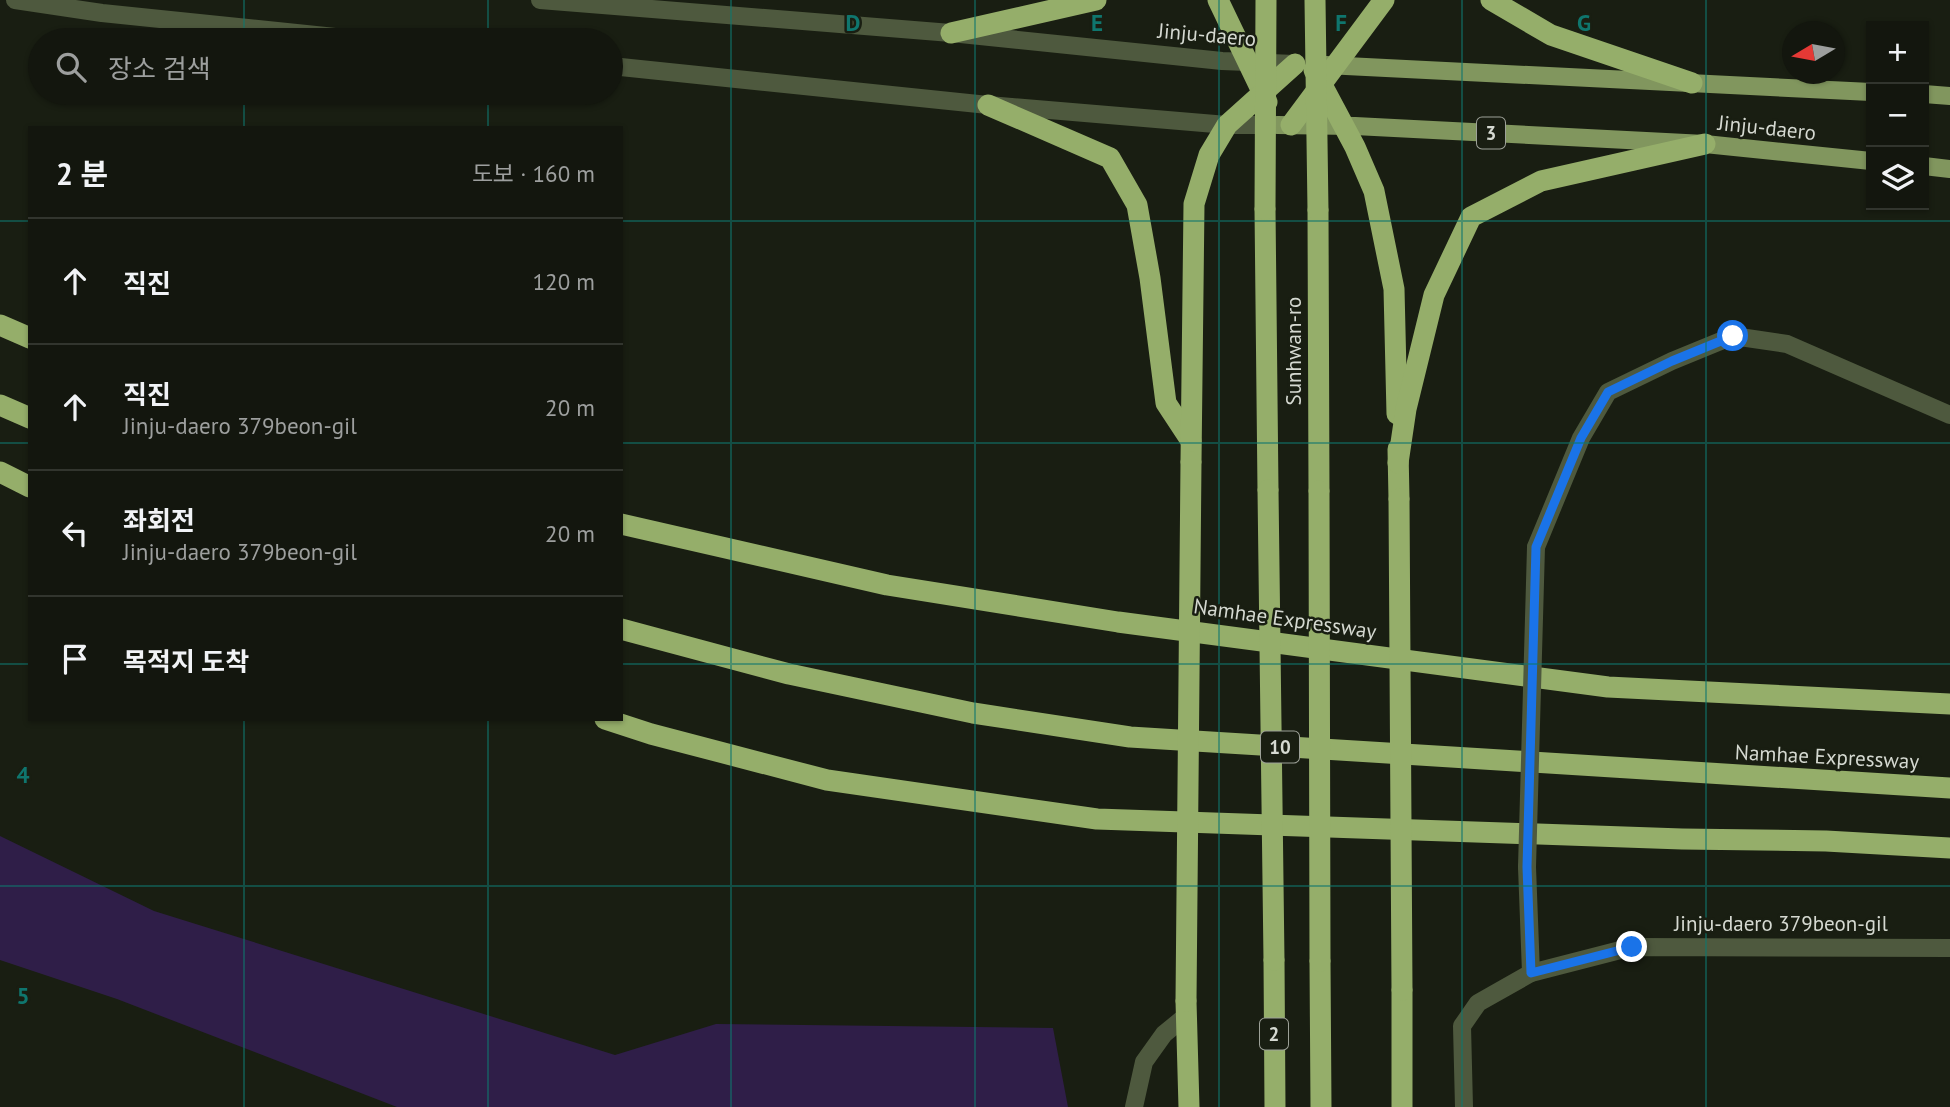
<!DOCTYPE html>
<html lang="ko">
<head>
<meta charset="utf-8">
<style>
  :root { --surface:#13160e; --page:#20231c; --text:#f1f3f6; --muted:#9d9f9e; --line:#32352e }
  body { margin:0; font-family:"PT Sans","Noto Sans KR",sans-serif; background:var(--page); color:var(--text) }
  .controls { position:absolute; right:21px; top:21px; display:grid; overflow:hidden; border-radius:0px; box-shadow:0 2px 5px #0004 }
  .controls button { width:63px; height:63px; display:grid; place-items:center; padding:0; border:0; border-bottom:2px solid var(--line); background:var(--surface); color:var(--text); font:35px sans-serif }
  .compass { position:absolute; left:1782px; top:21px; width:63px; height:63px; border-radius:50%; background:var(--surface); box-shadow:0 2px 5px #0004; rotate:260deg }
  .stop { position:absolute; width:21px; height:21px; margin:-16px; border:5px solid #1a73e8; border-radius:50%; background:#fff }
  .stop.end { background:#1a73e8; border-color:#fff; box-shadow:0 2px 7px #0008 }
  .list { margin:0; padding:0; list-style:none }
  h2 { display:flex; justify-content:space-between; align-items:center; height:91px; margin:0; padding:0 28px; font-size:30px }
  h2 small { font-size:23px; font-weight:400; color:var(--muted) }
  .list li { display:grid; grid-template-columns:46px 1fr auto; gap:21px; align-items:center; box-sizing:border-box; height:126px; padding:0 28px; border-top:2px solid var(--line) }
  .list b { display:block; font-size:26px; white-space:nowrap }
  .list p { margin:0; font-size:23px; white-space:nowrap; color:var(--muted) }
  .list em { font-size:23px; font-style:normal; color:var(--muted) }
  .icon { flex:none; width:38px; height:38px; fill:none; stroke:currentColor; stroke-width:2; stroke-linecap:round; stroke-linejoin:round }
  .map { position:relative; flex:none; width:1950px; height:1107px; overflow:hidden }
  .search { position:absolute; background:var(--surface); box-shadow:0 2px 5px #0004; left:28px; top:28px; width:595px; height:77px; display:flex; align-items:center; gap:18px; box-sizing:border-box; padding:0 24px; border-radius:38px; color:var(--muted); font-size:26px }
  .panel { position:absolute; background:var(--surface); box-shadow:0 2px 5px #0004; left:28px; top:126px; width:595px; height:595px; border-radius:0px }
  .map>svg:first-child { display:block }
</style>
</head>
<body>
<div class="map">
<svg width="1950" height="1107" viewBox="0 0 1950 1107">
  <rect width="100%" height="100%" fill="#191e12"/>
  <!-- green -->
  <polygon fill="#2f1e48" points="0,836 154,911 615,1055 716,1024 1053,1028 1068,1107 397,1107 117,999 0,960"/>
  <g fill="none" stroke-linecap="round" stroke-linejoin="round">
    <!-- minor -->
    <g stroke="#4e593e" stroke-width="18">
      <polyline points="15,0 102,13 364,40"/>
      <polyline points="540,0 951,33 1222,61 1295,64"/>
      <polyline points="611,66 988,105 1227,125 1276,125"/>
      <polyline points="1536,547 1581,438 1608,392 1672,361 1733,336 1787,344 1950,415"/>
      <polyline points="1531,973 1632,947 1950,948"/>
      <polyline points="1134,1107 1144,1062 1164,1034 1186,1016"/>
      <polyline points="1464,1107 1462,1026 1478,1003 1531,973 1527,867"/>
    </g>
    <!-- major -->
    <g stroke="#81965e" stroke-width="18">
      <polyline points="1326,65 1871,92"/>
      <polyline points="1924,94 1950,96"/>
      <polyline points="1277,125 1355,126 1705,144 1871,161"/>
      <polyline points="1924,166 1950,169"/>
    </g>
    <!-- highway -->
    <g stroke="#95ae6a" stroke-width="21">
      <polyline points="1218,0 1267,102"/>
      <polyline points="1491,0 1551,35 1692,83"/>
      <polyline points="951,33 1096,0"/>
      <polyline points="1314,70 1355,147 1374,191 1394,289 1397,414"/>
      <polyline points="988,105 1110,158 1137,205 1150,278 1166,403 1191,441"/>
      <polyline points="1291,125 1384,0"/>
      <polyline points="1265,209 1268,490"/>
      <polyline points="1318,210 1319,491"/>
      <polyline points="0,325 30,338"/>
      <polyline points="0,405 30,418"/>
      <polyline points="1398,449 1399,499"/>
      <polyline points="1191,462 1194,204 1209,155 1227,125 1295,64"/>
      <polyline points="1398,463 1406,409 1434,295 1471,217 1541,181 1705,144"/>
      <polyline points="0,472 30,487"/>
      <polyline points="621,524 887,585 1118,622 1608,687 1950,704"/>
      <polyline points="621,629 789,674 973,713 1130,737 1950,788"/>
      <polyline points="605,719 651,734 827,780 1097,819 1682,839 1826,841 1950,848"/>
      <polyline points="1274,960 1275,1107"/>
      <polyline points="1320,961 1321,1107"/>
      <polyline points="1186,1001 1189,1107"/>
      <polyline points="1402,1107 1402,990"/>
    </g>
    <!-- minor-bridge -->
    <polyline stroke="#4e593e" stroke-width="18" points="1527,867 1536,547"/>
    <!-- highway-bridge -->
    <g stroke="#95ae6a" stroke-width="21">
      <polyline points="1315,0 1318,210"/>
      <polyline points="1265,209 1266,0"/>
      <polyline points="1268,490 1274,960"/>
      <polyline points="1319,491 1320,961"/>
      <polyline points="1399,499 1402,990"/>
      <polyline points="1186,1001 1191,462"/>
    </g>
  </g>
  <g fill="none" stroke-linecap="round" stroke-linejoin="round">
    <!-- route -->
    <polyline stroke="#1a73e8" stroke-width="9" points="1632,947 1531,973 1527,867 1536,547 1581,438 1608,392 1672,361 1733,336"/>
  </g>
  <!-- grid -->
  <path fill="none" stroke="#0f766e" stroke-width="2" stroke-opacity="0.55" d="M244 0V40M488 0V40M731 0V1107M975 0V1107M1219 0V1107M1462 0V1107M1706 0V1107M244 93V128M488 93V128M0 221H30M621 221H1950M0 443H30M621 443H1950M0 664H30M621 664H1950M244 719V1107M488 719V1107M0 886H1950"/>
  <g text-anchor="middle" stroke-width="5" stroke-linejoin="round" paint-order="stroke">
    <!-- shield labels -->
    <g fill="#191e12" stroke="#9da198" stroke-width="2">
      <rect x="1477" y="117.5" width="28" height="31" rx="5"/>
      <rect x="1261" y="731.5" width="38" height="31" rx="5"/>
      <rect x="1260" y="1018.5" width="28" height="31" rx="5"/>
    </g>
    <g font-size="19" font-weight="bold" fill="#d5d9d1">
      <text x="1491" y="140">3</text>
      <text x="1280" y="754">10</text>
      <text x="1274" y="1041">2</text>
    </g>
    <!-- street labels -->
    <g font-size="21" fill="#d5d9d1" stroke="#191e12">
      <text transform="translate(1207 35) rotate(5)" y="7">Jinju-daero</text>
      <text transform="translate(1767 128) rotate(6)" y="7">Jinju-daero</text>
      <text transform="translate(1294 351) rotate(-90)" y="7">Sunhwan-ro</text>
      <text transform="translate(1285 619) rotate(8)" y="7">Namhae Expressway</text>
      <text transform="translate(1827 757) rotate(3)" y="7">Namhae Expressway</text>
      <text x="1781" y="931">Jinju-daero 379beon-gil</text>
    </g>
  </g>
  <g font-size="23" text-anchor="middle" font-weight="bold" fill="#0f766e" stroke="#191e12" stroke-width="5" stroke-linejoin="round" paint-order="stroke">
    <text x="853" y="31">D</text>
    <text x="1097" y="31">E</text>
    <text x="1341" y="31">F</text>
    <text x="1584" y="31">G</text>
    <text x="23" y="783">4</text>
    <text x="23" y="1004">5</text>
  </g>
</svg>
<div class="controls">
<button>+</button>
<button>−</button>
<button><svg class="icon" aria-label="layers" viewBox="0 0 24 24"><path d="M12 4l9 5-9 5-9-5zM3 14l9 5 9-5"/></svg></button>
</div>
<svg class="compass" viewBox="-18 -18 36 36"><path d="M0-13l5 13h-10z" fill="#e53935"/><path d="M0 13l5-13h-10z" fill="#9d9f9e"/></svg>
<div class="stop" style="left:1733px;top:336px"></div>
<div class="stop end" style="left:1632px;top:947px"></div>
<div class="search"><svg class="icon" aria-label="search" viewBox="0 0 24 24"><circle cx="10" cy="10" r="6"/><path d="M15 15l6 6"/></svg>장소 검색</div>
<section class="panel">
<h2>2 분<small>도보 · 160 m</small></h2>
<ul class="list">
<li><svg class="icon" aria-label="ahead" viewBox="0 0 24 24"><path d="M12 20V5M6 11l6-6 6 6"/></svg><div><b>직진</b></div><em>120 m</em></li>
<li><svg class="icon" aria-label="ahead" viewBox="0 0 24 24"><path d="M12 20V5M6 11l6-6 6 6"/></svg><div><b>직진</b><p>Jinju-daero 379beon-gil</p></div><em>20 m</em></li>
<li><svg class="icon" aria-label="left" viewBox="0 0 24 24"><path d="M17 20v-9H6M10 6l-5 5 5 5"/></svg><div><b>좌회전</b><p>Jinju-daero 379beon-gil</p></div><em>20 m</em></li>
<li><svg class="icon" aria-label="arrive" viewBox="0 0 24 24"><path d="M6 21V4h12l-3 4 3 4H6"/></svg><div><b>목적지 도착</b></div></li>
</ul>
</section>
</div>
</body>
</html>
